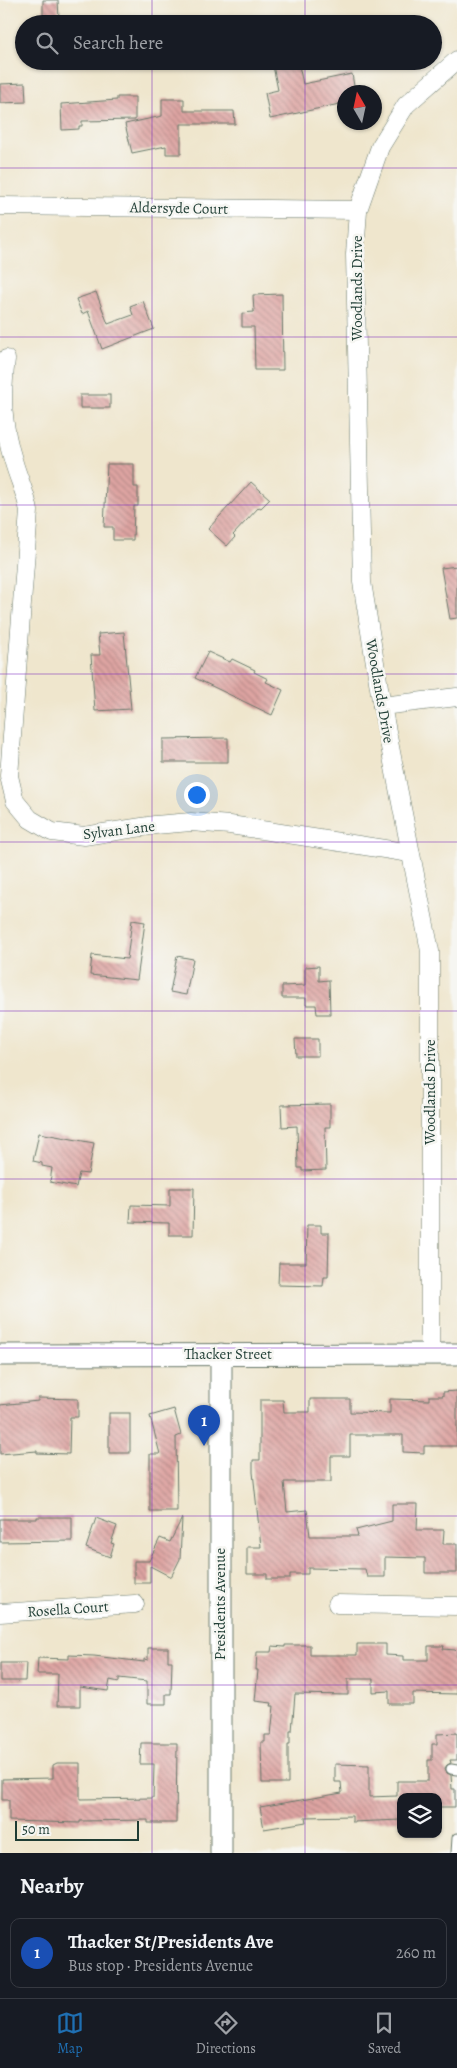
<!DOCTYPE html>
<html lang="en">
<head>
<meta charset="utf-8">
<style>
  :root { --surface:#171b24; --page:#242831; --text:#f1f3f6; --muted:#9ea1a6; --line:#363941; --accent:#1f6fb2 }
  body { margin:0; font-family:Alegreya,serif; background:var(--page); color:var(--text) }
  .controls { position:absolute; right:15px; bottom:15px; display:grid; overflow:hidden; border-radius:10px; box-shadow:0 1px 4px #0004 }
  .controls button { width:45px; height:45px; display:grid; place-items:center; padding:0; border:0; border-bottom:1px solid var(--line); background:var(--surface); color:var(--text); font:25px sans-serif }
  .compass { position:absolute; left:337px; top:85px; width:45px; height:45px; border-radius:50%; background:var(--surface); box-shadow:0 1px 4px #0004; rotate:351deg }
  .scale { position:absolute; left:15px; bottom:12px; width:124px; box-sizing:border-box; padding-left:5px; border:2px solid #1f3d34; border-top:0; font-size:14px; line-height:18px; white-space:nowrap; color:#1f3d34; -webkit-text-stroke:4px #f6f6f2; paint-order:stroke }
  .you { position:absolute; left:196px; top:794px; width:18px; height:18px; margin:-12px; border:4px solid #fff; border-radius:50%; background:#1a73e8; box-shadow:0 0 0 8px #1a73e833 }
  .badge { display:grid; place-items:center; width:32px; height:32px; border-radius:50%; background:var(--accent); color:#fff; font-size:16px; font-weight:700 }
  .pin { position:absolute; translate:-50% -41px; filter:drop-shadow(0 1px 2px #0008) }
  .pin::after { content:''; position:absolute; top:26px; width:18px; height:15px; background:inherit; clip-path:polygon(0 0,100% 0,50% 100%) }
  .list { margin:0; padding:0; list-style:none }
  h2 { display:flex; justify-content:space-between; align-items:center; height:65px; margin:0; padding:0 20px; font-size:21px }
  h2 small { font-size:16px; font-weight:400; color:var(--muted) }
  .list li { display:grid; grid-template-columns:32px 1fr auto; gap:15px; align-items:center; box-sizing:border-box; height:70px; margin:0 10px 10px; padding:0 10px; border:1px solid var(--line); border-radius:10px }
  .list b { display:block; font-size:19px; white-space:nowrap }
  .list p { margin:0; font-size:16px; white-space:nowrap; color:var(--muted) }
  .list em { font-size:16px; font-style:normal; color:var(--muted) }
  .icon { flex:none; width:28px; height:28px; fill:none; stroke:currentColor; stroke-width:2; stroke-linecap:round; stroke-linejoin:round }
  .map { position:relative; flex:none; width:457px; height:1853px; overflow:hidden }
  .search { position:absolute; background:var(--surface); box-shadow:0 1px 4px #0004; left:15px; right:15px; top:15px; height:55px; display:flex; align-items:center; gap:12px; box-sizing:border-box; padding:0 18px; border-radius:28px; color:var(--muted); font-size:19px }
  .sheet { height:145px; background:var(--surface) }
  nav { display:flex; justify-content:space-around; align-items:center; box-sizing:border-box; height:70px; border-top:1px solid var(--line); background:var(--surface); font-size:14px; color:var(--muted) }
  nav a { display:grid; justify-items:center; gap:2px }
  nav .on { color:var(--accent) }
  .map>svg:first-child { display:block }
</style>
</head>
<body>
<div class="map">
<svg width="457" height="1853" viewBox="0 0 457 1853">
  <defs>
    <pattern id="building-back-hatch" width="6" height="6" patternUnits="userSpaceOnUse" patternTransform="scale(1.25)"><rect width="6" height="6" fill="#dea4a2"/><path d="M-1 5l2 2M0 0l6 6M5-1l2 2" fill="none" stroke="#b38785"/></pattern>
  </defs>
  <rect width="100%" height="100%" fill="#f6f6f2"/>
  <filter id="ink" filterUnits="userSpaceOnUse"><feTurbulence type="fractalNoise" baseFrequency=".02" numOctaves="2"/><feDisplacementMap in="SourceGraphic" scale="10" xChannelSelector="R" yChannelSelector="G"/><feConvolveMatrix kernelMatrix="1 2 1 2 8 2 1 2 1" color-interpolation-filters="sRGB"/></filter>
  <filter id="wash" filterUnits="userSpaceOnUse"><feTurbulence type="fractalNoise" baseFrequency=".0096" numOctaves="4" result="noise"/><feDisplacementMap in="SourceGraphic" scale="20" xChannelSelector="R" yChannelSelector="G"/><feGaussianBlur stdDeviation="1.12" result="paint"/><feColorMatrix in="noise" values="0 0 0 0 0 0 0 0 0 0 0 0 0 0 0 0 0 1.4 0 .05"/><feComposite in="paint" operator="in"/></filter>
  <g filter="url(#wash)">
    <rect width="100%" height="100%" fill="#efe6cd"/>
    <g id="blocks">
      <!-- building -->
      <g fill="url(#building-back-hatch)">
        <polygon points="43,0 58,0 59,19 43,20"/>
        <polygon points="272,61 298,61 303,84 352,74 355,92 344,92 344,103 270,119 265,93 278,90"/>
        <polygon points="25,83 26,102 0,103 0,84"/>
        <polygon points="117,97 135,97 135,120 82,121 82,126 79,126 79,129 62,130 61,104 117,100"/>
        <polygon points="162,99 184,99 184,111 234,111 235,124 181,124 181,154 166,154 166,146 132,153 125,124 162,116"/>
        <polygon points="96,292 108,324 133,315 130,306 143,301 154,329 102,349 88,311 82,314 76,299"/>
        <polygon points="282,294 283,370 255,370 254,327 242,327 242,313 254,312 253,295"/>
        <rect x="80" y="395" width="30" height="13"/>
        <polygon points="107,464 134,464 134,487 138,487 138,506 134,506 133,540 113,540 113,527 104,527"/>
        <polygon points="251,482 270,499 261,508 259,507 233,535 235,537 227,546 208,529"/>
        <polygon points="457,566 457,618 450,619 441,568"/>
        <polygon points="124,632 131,709 95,711 91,655 100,655 98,634"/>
        <polygon points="208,652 230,662 232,659 255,670 254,672 268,679 266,682 283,690 272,715 195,678"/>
        <polygon points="228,738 228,762 163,762 163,739"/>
        <polygon points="132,920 145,922 137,980 90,975 92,955 127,959"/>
        <polygon points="177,956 193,959 186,995 170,992"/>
        <polygon points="319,966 319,981 329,980 330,1014 317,1014 316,1005 306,1005 306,998 282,998 282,986 305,985 305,967"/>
        <polygon points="295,1039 318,1039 318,1056 296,1056"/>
        <polygon points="330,1104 330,1127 325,1127 326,1170 302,1171 302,1168 298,1168 297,1126 282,1127 281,1105"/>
        <polygon points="39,1133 94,1143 88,1174 79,1173 76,1187 50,1182 52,1168 42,1166 42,1163 33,1161"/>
        <polygon points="170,1188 194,1188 193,1235 169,1235 169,1223 130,1222 131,1205 170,1206"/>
        <polygon points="307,1225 321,1225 321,1233 329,1233 328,1277 324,1277 323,1286 278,1285 279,1263 306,1263"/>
        <polygon points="457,1391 457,1446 424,1446 424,1453 403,1452 403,1435 350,1435 350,1456 331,1456 331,1482 284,1482 287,1512 307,1510 310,1536 358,1536 356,1530 392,1521 392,1504 418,1504 417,1530 444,1530 443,1544 457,1544 457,1573 425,1573 425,1558 385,1557 385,1577 367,1577 365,1569 308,1568 308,1574 290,1574 290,1579 267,1579 267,1574 247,1574 247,1547 261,1547 253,1472 253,1460 260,1460 260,1400 283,1400 284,1412 310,1412 310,1399 350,1399 350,1412 390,1413 390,1399 429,1400 429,1396 443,1396 443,1392"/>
        <polygon points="38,1398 78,1399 78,1417 70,1417 69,1454 37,1453 37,1451 0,1454 0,1405 38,1401"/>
        <polygon points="174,1409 181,1435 176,1437 177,1511 150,1511 150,1454 160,1454 150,1416"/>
        <rect x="109" y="1413" width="21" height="40"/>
        <polygon points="37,1517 72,1517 72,1541 0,1542 0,1519 37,1519"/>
        <polygon points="96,1518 117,1526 111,1543 114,1544 110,1557 86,1548"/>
        <polygon points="182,1518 180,1559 171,1577 150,1566 150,1583 134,1583 134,1561 149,1561 160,1538 170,1542"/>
        <polygon points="357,1644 386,1644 386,1655 403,1656 403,1660 428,1660 428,1646 444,1646 443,1649 455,1650 457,1652 457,1694 413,1693 413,1704 389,1704 389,1691 373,1692 373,1679 348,1679 348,1695 295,1694 292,1731 290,1731 290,1744 288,1744 288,1783 262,1783 261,1742 265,1742 265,1735 271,1735 274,1706 271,1706 272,1703 255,1701 258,1670 256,1670 257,1652 271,1652 272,1646 285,1647 285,1645 310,1645 310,1655 357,1655"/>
        <polygon points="148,1648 168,1648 168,1661 172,1661 171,1694 166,1694 166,1704 147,1704 147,1681 119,1678 119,1682 110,1680 108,1691 80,1687 80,1706 57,1706 58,1674 37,1674 38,1658 69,1659 69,1655 94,1656 144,1662 144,1659 148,1660"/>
        <polygon points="0,1663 26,1663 25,1681 0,1681"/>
        <polygon points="457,1733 457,1760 450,1760 451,1763 447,1765 445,1768 447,1773 451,1775 452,1789 455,1789 455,1807 438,1807 438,1797 401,1797 401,1820 352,1822 352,1816 305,1817 306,1822 264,1829 260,1807 342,1793 341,1782 335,1782 335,1764 369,1765 369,1797 397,1796 397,1781 428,1781 428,1760 432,1760 432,1744 437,1744 437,1734"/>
        <polygon points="141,1743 177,1743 176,1823 148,1823 148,1820 80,1821 80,1823 9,1821 9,1800 2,1800 2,1779 53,1778 53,1765 57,1763 80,1763 80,1799 153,1798 154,1764 140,1764"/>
      </g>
    </g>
  </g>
  <g filter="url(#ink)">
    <use href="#blocks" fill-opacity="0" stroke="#68786a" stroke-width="1"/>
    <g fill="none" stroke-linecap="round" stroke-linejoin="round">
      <defs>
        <g id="service">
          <polyline points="451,1769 457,1770"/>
          <polyline points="456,1853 457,1838"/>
        </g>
        <g id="minor">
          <polyline points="0,206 358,210"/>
          <path d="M6 359C1 398 2 425 14 463 19 480 26 494 29 511L9 776 15 801 30 819 52 832 84 836 155 825 191 822 230 825 410 853"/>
          <polyline points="382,706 457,697"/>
          <polyline points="430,1354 430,951 382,706 362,582 355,254 358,210 380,147 406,105 457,60"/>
          <polyline points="337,1604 457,1606"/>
          <polyline points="0,1613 135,1604"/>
        </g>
        <g id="tertiary">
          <polyline points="221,1354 221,1853"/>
          <polyline points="0,1355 457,1354"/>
        </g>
      </defs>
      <!-- service casing -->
      <use href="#service" stroke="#68786a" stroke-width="11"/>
      <!-- minor casing -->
      <use href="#minor" stroke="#68786a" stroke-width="19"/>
      <!-- tertiary casing -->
      <use href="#tertiary" stroke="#68786a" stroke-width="23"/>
      <!-- service -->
      <use href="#service" stroke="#fff" stroke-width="9"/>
      <!-- minor -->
      <use href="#minor" stroke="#fff" stroke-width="18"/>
      <!-- tertiary -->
      <use href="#tertiary" stroke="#fff" stroke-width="21"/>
    </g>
  </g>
  <!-- grid -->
  <path fill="none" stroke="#7b2cbf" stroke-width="1" stroke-opacity="0.55" d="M152 0V24M305 0V24M152 61V1853M305 61V1853M0 168H457M0 337H457M0 505H457M0 674H457M0 842H457M0 1011H457M0 1179H457M0 1348H457M0 1516H457M0 1685H457"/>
  <g text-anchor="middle" stroke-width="5" stroke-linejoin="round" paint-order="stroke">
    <!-- street labels -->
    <g font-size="15" fill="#1f3d34" stroke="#f6f6f2">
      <text transform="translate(179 208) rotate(1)" y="5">Aldersyde Court</text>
      <text transform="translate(357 288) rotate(-90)" y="5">Woodlands Drive</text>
      <text transform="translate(380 691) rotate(80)" y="5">Woodlands Drive</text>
      <text transform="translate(119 830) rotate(-7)" y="5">Sylvan Lane</text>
      <text transform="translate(430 1092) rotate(-90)" y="5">Woodlands Drive</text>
      <text x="228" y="1359">Thacker Street</text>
      <text transform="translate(220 1604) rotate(-90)" y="5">Presidents Avenue</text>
      <text transform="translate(68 1609) rotate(-4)" y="5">Rosella Court</text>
    </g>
  </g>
</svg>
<div class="controls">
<button><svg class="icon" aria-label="layers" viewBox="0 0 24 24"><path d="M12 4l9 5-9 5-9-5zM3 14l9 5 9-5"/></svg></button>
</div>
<svg class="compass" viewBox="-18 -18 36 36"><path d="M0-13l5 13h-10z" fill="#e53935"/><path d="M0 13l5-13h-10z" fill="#9ea1a6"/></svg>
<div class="scale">50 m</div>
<div class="you"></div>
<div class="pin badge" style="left:204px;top:1446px;background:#1a4fb4">1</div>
<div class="search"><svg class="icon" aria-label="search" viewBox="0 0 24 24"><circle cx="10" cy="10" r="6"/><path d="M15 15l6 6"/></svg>Search here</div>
</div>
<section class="sheet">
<h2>Nearby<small></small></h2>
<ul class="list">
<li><span class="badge" style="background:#1a4fb4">1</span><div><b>Thacker St/Presidents Ave</b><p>Bus stop · Presidents Avenue</p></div><em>260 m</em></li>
</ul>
</section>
<nav>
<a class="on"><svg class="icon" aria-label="map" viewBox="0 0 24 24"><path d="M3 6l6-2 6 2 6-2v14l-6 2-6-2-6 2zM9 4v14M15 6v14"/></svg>Map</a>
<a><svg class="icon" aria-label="directions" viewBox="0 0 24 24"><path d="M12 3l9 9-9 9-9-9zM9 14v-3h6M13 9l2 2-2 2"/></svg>Directions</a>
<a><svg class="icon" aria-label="saved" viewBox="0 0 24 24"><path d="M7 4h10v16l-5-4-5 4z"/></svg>Saved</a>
</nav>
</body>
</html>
